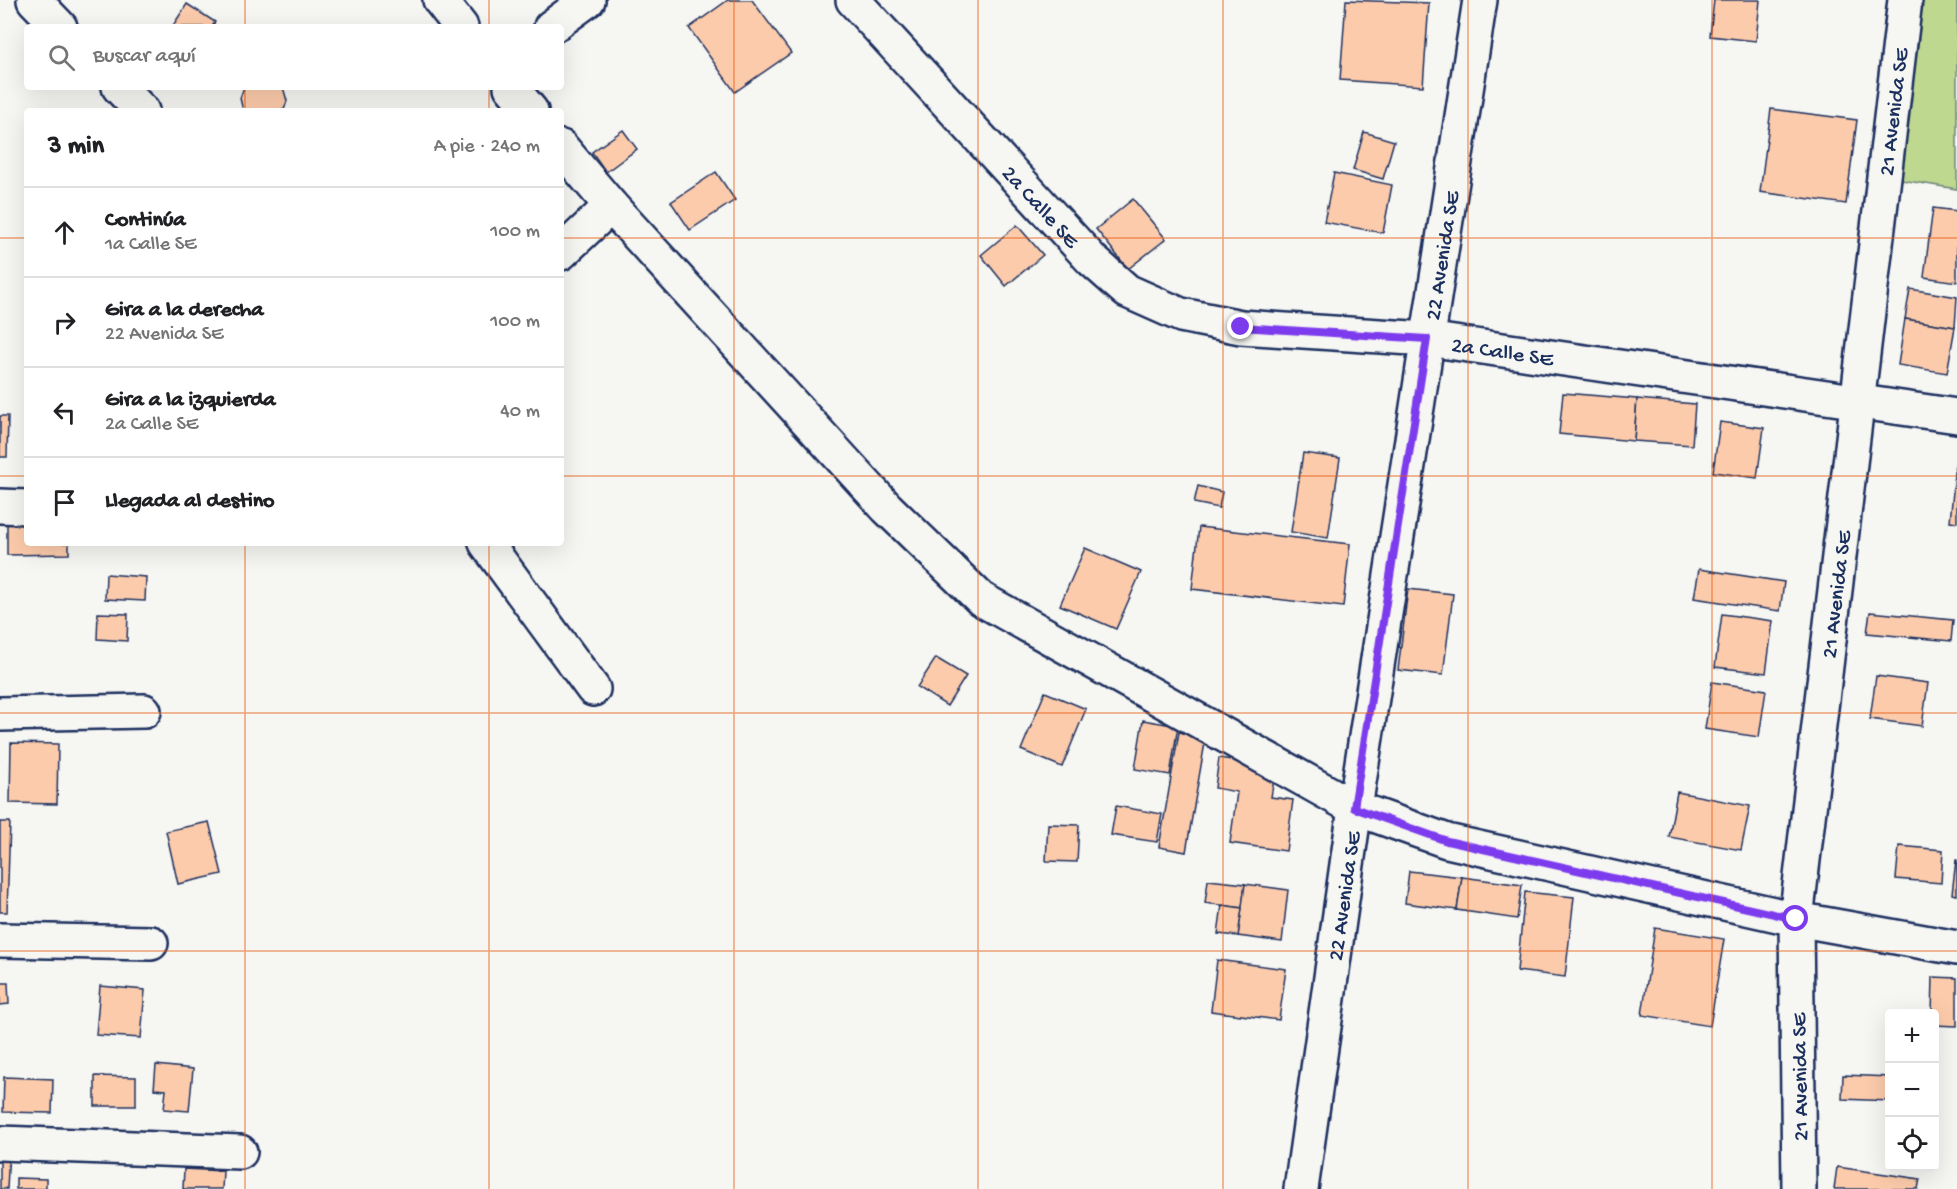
<!DOCTYPE html>
<html lang="es">
<head>
<meta charset="utf-8">
<style>
  :root { --surface:#fff; --page:#f6f6f6; --text:#202124; --muted:#757577; --line:#e0e0e0 }
  body { margin:0; font-family:"Gochi Hand",sans-serif; background:var(--page); color:var(--text) }
  .controls { position:absolute; right:18px; bottom:18px; display:grid; overflow:hidden; border-radius:6px; box-shadow:0 6px 24px #0002 }
  .controls button { width:54px; height:54px; display:grid; place-items:center; padding:0; border:0; border-bottom:2px solid var(--line); background:var(--surface); color:var(--text); font:30px sans-serif }
  .stop { position:absolute; width:18px; height:18px; margin:-14px; border:4px solid #7c3aed; border-radius:50%; background:#fff }
  .stop.end { background:#7c3aed; border-color:#fff; box-shadow:0 2px 6px #0008 }
  .list { margin:0; padding:0; list-style:none }
  h2 { display:flex; justify-content:space-between; align-items:center; height:78px; margin:0; padding:0 24px; font-size:26px }
  h2 small { font-size:20px; font-weight:400; color:var(--muted) }
  .list li { display:grid; grid-template-columns:39px 1fr auto; gap:18px; align-items:center; box-sizing:border-box; height:90px; padding:0 24px; border-top:2px solid var(--line) }
  .list b { display:block; font-size:22px; white-space:nowrap }
  .list p { margin:0; font-size:20px; white-space:nowrap; color:var(--muted) }
  .list em { font-size:20px; font-style:normal; color:var(--muted) }
  .icon { flex:none; width:33px; height:33px; fill:none; stroke:currentColor; stroke-width:2; stroke-linecap:round; stroke-linejoin:round }
  .map { position:relative; flex:none; width:1957px; height:1189px; overflow:hidden }
  .search { position:absolute; background:var(--surface); box-shadow:0 6px 24px #0002; left:24px; top:24px; width:540px; height:66px; display:flex; align-items:center; gap:15px; box-sizing:border-box; padding:0 21px; border-radius:6px; color:var(--muted); font-size:22px }
  .panel { position:absolute; background:var(--surface); box-shadow:0 6px 24px #0002; left:24px; top:108px; width:540px; height:438px; border-radius:6px }
  .map>svg:first-child { display:block }
</style>
</head>
<body>
<div class="map">
<svg width="1957" height="1189" viewBox="0 0 1957 1189">
  <rect width="100%" height="100%" fill="#f6f6f2"/>
  <filter id="ink" filterUnits="userSpaceOnUse"><feTurbulence type="fractalNoise" baseFrequency=".0167" numOctaves="2"/><feDisplacementMap in="SourceGraphic" scale="12" xChannelSelector="R" yChannelSelector="G"/><feConvolveMatrix kernelMatrix="1 2 1 2 8 2 1 2 1" color-interpolation-filters="sRGB"/></filter>
  <g filter="url(#ink)">
    <!-- green -->
    <polygon fill="#bed890" stroke="#6c8477" stroke-width="1.5" points="1920,0 1957,0 1957,189 1895,179"/>
    <!-- building -->
    <g fill="#fccbab" stroke="#1b2f5e" stroke-width="1.5">
      <polygon points="728,0 752,0 791,53 735,92 689,28"/>
      <polygon points="1346,0 1429,3 1423,86 1340,80"/>
      <polygon points="1714,0 1760,0 1756,41 1710,36"/>
      <polygon points="187,4 215,22 212,27 172,27"/>
      <polygon points="244,87 283,87 287,101 284,110 243,111 240,98"/>
      <polygon points="1771,109 1857,120 1846,204 1760,192"/>
      <polygon points="623,130 637,149 606,172 592,152"/>
      <polygon points="1364,132 1394,141 1383,179 1353,170"/>
      <polygon points="716,172 735,200 690,230 671,202"/>
      <polygon points="1334,173 1392,185 1383,233 1324,222"/>
      <polygon points="1133,199 1166,239 1128,269 1096,229"/>
      <polygon points="1933,208 1957,211 1957,282 1924,277"/>
      <polygon points="1017,225 1043,255 1006,286 981,255"/>
      <polygon points="1910,289 1957,297 1955,327 1905,319"/>
      <polygon points="1905,319 1955,327 1947,373 1898,365"/>
      <polygon points="1563,393 1637,399 1634,441 1559,434"/>
      <polygon points="1637,399 1695,404 1692,445 1634,441"/>
      <polygon points="0,416 8,416 7,457 0,457"/>
      <polygon points="1720,422 1764,428 1757,478 1713,472"/>
      <polygon points="1303,453 1340,458 1328,538 1291,532"/>
      <polygon points="1956,463 1957,463 1957,522 1950,521"/>
      <polygon points="1198,486 1222,492 1219,508 1194,503"/>
      <polygon points="7,521 27,521 27,543 69,543 69,554 7,555"/>
      <polygon points="1199,527 1350,544 1343,607 1192,589"/>
      <polygon points="1085,548 1141,572 1116,629 1060,605"/>
      <polygon points="1699,569 1784,582 1780,611 1694,598"/>
      <polygon points="106,574 146,577 145,601 105,599"/>
      <polygon points="1408,589 1453,594 1443,675 1398,670"/>
      <polygon points="1870,612 1953,620 1951,641 1867,633"/>
      <polygon points="98,613 128,614 127,641 97,639"/>
      <polygon points="1722,614 1773,621 1766,673 1715,667"/>
      <polygon points="936,658 966,676 947,706 917,687"/>
      <polygon points="1876,676 1928,683 1922,726 1870,719"/>
      <polygon points="1712,682 1766,690 1759,737 1705,729"/>
      <polygon points="1045,692 1086,709 1062,767 1021,750"/>
      <polygon points="1143,720 1178,726 1170,775 1135,769"/>
      <polygon points="1179,732 1206,737 1186,852 1159,847"/>
      <polygon points="11,743 58,744 57,804 10,803"/>
      <polygon points="1219,758 1276,767 1271,797 1293,800 1286,851 1230,843 1237,792 1215,788"/>
      <polygon points="1677,792 1750,806 1741,850 1669,837"/>
      <polygon points="1116,806 1162,814 1157,842 1111,835"/>
      <polygon points="0,822 10,822 7,912 0,912"/>
      <polygon points="209,822 222,874 178,884 166,831"/>
      <polygon points="1048,824 1079,825 1077,862 1046,861"/>
      <polygon points="1899,846 1943,850 1941,883 1896,879"/>
      <polygon points="1956,860 1957,860 1957,895 1952,894"/>
      <polygon points="1409,871 1462,877 1457,910 1405,903"/>
      <polygon points="1462,877 1522,885 1517,919 1457,910"/>
      <polygon points="1208,880 1245,884 1242,908 1205,903"/>
      <polygon points="1245,884 1288,890 1282,942 1238,936"/>
      <polygon points="1525,892 1574,897 1565,977 1517,971"/>
      <polygon points="1222,905 1242,908 1238,936 1218,934"/>
      <polygon points="1655,928 1724,939 1710,1026 1642,1015"/>
      <polygon points="1217,960 1286,969 1279,1020 1211,1011"/>
      <polygon points="1933,977 1957,978 1957,1026 1934,1025 1934,1014 1932,1014"/>
      <polygon points="0,983 8,983 9,1004 0,1005"/>
      <polygon points="100,986 145,990 141,1038 96,1035"/>
      <polygon points="156,1065 193,1069 189,1111 164,1109 166,1090 154,1089"/>
      <polygon points="1843,1075 1890,1077 1890,1101 1842,1099"/>
      <polygon points="95,1076 136,1077 136,1106 95,1106"/>
      <polygon points="4,1077 53,1079 52,1113 3,1112"/>
      <polygon points="0,1150 9,1150 7,1189 0,1189"/>
      <polygon points="1837,1167 1920,1179 1918,1189 1834,1189"/>
      <polygon points="184,1169 223,1171 222,1189 183,1189"/>
      <polygon points="16,1178 46,1179 46,1189 16,1189"/>
    </g>
    <g fill="none" stroke-linecap="round" stroke-linejoin="round">
      <defs>
        <g id="street">
          <polyline points="34,0 60,27"/>
          <polyline points="440,0 461,27"/>
          <path id="s1" d="M853 0 1092 260 1127 291 1181 315 1241 327 1427 339 1957 416"/>
          <polyline points="551,27 588,0"/>
          <polyline points="119,87 142,111"/>
          <polyline points="511,87 531,111"/>
          <polyline points="561,147 611,206 887,508 981,599 1355,808 1447,841 1796,919 1957,948"/>
          <polyline points="561,253 611,206"/>
          <polyline points="0,506 27,507"/>
          <polyline points="486,543 593,689"/>
          <polyline points="0,714 144,711"/>
          <polyline points="0,940 151,943"/>
          <polyline points="0,1143 240,1152"/>
          <path id="s2" d="M1301 1189 1355 808 1480 0"/>
          <path id="s3" d="M1799 1189 1796 919 1905 0"/>
        </g>
      </defs>
      <!-- street casing -->
      <use href="#street" stroke="#1b2f5e" stroke-width="38"/>
      <!-- street -->
      <use href="#street" stroke="#f6f6f2" stroke-width="33"/>
    </g>
  </g>
  <g fill="none" stroke-linecap="round" stroke-linejoin="round" filter="url(#ink)">
    <!-- route -->
    <polyline stroke="#7c3aed" stroke-width="8" points="1241,327 1427,339 1354,808 1447,841 1796,919"/>
  </g>
  <!-- grid -->
  <path fill="none" stroke="#e8590c" stroke-width="1.5" stroke-opacity="0.55" d="M245 0V27M489 0V27M734 0V1189M978 0V1189M1223 0V1189M1468 0V1189M1712 0V1189M245 87V111M489 87V111M0 238H27M561 238H1957M0 476H27M561 476H1957M245 543V1189M489 543V1189M0 713H1957M0 951H1957"/>
  <g text-anchor="middle" stroke-width="5" stroke-linejoin="round" paint-order="stroke">
    <!-- street labels -->
    <g font-size="22" fill="#1b2f5e" stroke="#f6f6f2">
      <text dy="8" stroke="none"><textPath href="#s3" startOffset="1083">21 Avenida SE</textPath></text>
      <text dy="8" stroke="none"><textPath href="#s1" startOffset="279">2a Calle SE</textPath></text>
      <text dy="8" stroke="none"><textPath href="#s2" startOffset="944">22 Avenida SE</textPath></text>
      <text dy="8" stroke="none"><textPath href="#s1" startOffset="783">2a Calle SE</textPath></text>
      <text dy="8" stroke="none"><textPath href="#s3" startOffset="597">21 Avenida SE</textPath></text>
      <text dy="8" stroke="none"><textPath href="#s2" startOffset="296">22 Avenida SE</textPath></text>
      <text transform="translate(1798 1077) rotate(-91)" y="8">21 Avenida SE</text>
    </g>
  </g>
</svg>
<div class="controls">
<button>+</button>
<button>−</button>
<button><svg class="icon" aria-label="locate" viewBox="0 0 24 24"><circle cx="12" cy="12" r="6"/><path d="M12 2v4M12 18v4M2 12h4M18 12h4"/></svg></button>
</div>
<div class="stop" style="left:1796px;top:919px"></div>
<div class="stop end" style="left:1241px;top:327px"></div>
<div class="search"><svg class="icon" aria-label="search" viewBox="0 0 24 24"><circle cx="10" cy="10" r="6"/><path d="M15 15l6 6"/></svg>Buscar aquí</div>
<section class="panel">
<h2>3 min<small>A pie · 240 m</small></h2>
<ul class="list">
<li><svg class="icon" aria-label="ahead" viewBox="0 0 24 24"><path d="M12 20V5M6 11l6-6 6 6"/></svg><div><b>Continúa</b><p>1a Calle SE</p></div><em>100 m</em></li>
<li><svg class="icon" aria-label="right" viewBox="0 0 24 24"><path d="M7 20v-9h11M14 6l5 5-5 5"/></svg><div><b>Gira a la derecha</b><p>22 Avenida SE</p></div><em>100 m</em></li>
<li><svg class="icon" aria-label="left" viewBox="0 0 24 24"><path d="M17 20v-9H6M10 6l-5 5 5 5"/></svg><div><b>Gira a la izquierda</b><p>2a Calle SE</p></div><em>40 m</em></li>
<li><svg class="icon" aria-label="arrive" viewBox="0 0 24 24"><path d="M6 21V4h12l-3 4 3 4H6"/></svg><div><b>Llegada al destino</b></div></li>
</ul>
</section>
</div>
</body>
</html>
